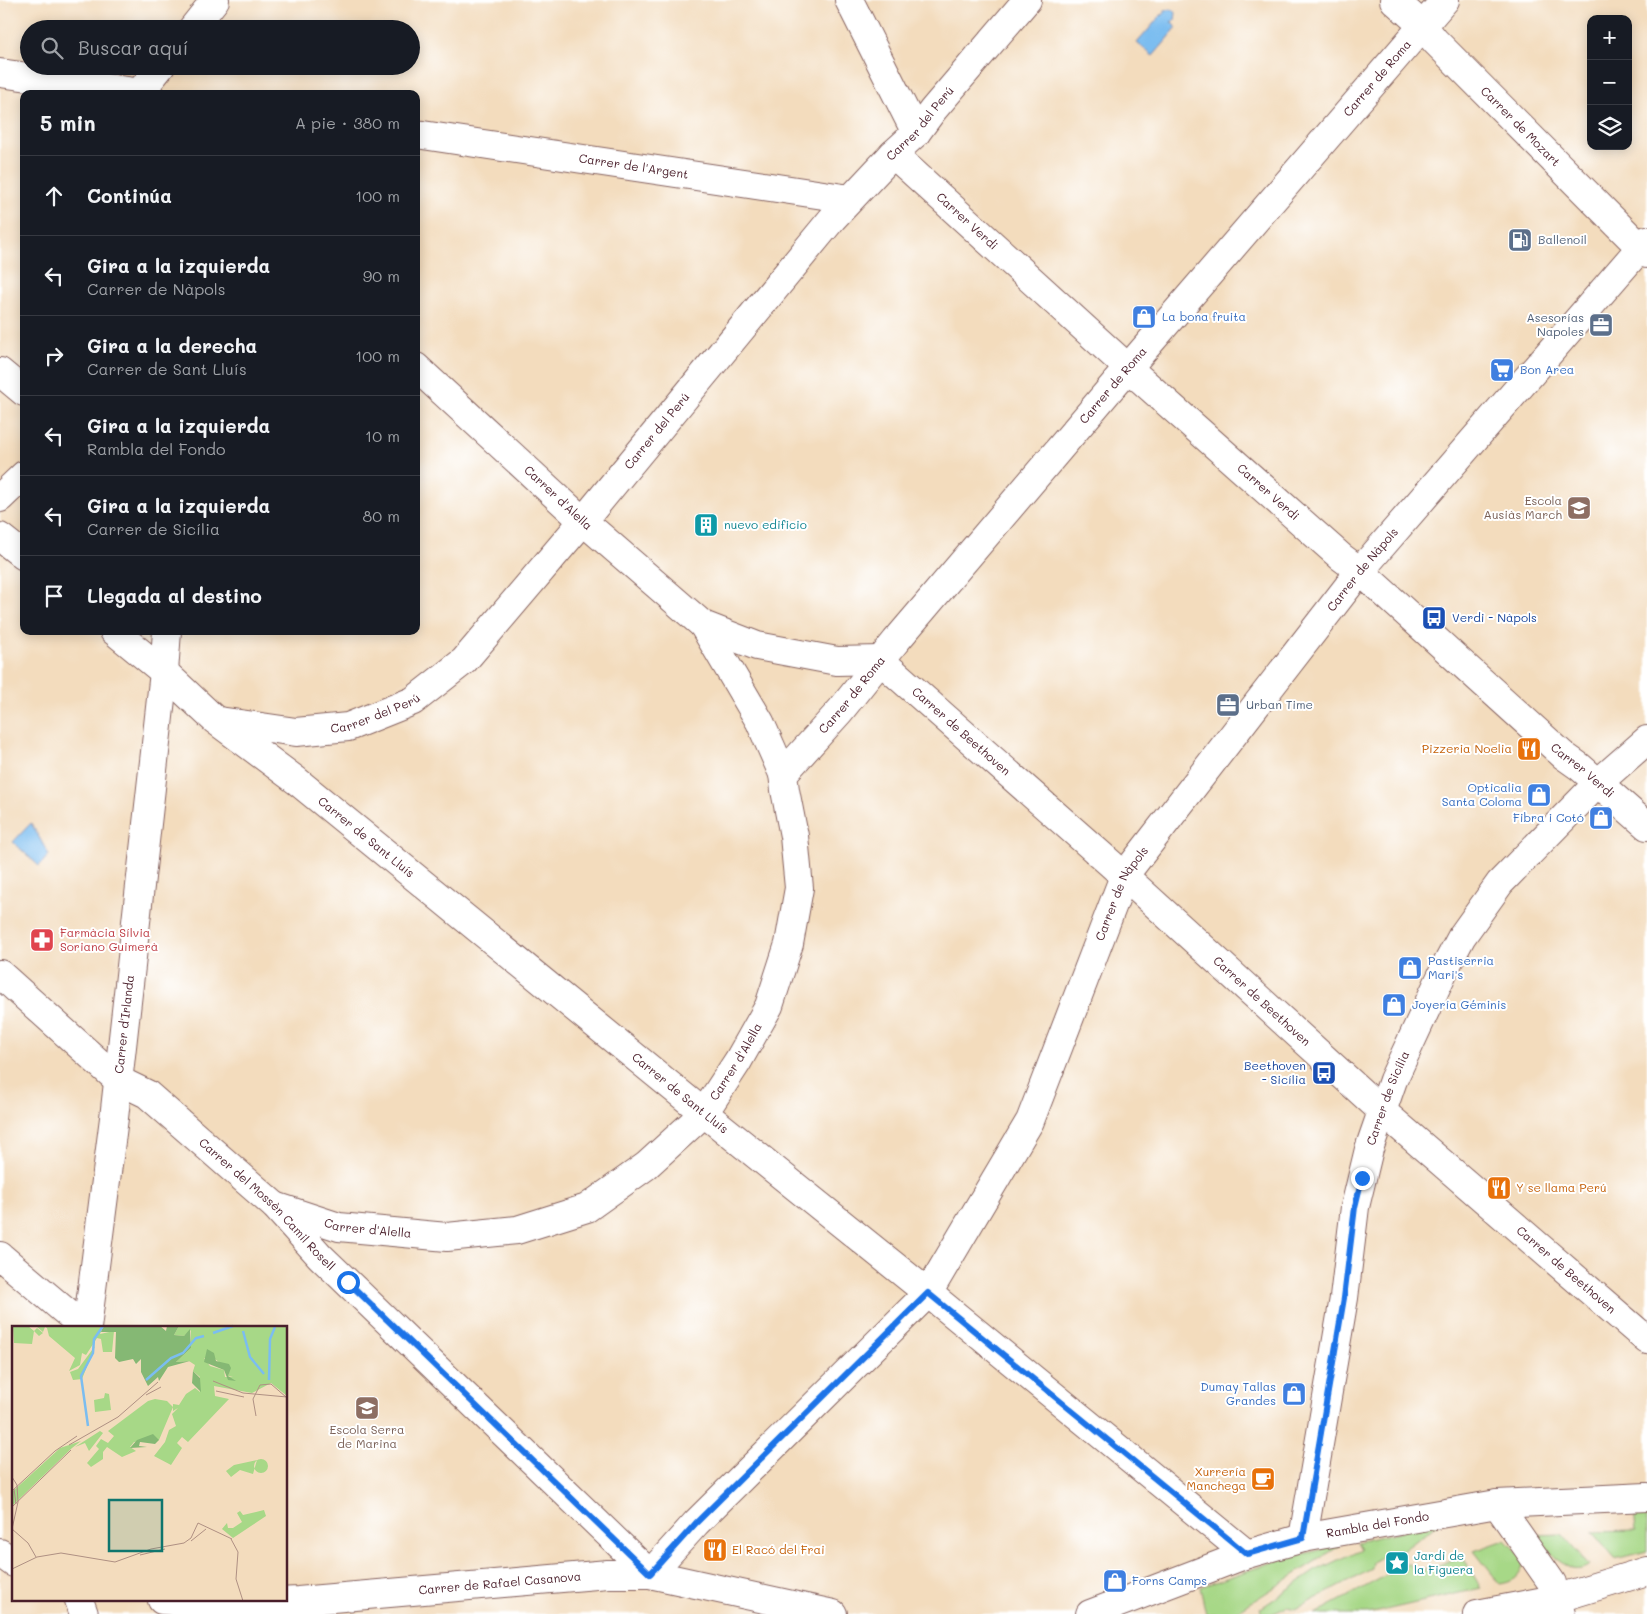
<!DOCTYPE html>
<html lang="es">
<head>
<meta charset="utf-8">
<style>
  :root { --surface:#171b24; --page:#242831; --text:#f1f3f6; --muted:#9ea1a6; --line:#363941 }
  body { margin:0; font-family:Mali,sans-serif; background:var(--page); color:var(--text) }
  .controls { position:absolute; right:15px; top:15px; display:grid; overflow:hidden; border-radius:10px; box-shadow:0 2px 12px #0003 }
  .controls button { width:45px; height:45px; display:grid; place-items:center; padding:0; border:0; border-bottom:1px solid var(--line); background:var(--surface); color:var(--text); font:25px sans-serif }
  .stop { position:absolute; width:15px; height:15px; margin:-11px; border:4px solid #1a73e8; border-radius:50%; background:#fff }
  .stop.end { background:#1a73e8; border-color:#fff; box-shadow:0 1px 5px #0008 }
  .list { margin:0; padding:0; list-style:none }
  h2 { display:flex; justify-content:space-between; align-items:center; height:65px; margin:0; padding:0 20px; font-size:21px }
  h2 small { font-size:16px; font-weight:400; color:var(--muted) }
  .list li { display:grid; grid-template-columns:32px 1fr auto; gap:15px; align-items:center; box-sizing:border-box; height:80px; padding:0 20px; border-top:1px solid var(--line) }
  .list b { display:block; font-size:19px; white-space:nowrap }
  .list p { margin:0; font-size:16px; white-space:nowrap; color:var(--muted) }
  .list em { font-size:16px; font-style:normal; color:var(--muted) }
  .icon { flex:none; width:28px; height:28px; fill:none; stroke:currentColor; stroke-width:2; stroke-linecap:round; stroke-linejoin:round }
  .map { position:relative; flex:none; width:1647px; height:1614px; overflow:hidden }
  .search { position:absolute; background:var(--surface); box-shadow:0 2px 12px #0003; left:20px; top:20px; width:400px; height:55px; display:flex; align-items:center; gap:12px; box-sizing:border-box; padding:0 18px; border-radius:28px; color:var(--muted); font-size:19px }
  .panel { position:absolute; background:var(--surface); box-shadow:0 2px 12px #0003; left:20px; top:90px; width:400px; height:545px; border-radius:10px }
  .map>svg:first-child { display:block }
</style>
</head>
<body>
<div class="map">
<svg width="1647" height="1614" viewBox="0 0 1647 1614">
  <rect width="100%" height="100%" fill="#fff"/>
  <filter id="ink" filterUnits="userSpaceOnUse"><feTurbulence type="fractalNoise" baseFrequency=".02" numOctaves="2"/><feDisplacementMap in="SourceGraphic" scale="10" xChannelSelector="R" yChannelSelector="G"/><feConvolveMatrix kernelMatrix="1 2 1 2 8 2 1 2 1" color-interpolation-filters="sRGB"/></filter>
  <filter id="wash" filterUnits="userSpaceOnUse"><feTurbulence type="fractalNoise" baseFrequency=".0096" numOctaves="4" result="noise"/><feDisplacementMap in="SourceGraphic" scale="20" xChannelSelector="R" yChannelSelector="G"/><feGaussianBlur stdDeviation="1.12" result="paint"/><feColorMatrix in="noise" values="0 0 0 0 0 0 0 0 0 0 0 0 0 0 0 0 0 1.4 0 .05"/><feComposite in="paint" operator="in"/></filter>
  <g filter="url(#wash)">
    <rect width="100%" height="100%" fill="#f3dcbd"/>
    <!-- green -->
    <g fill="#a7d887" stroke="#787c59">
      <polygon points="1647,1505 1647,1551 1615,1559 1592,1532 1636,1531 1634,1510"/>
      <polygon points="1442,1521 1397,1555 1387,1554 1373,1562 1372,1569 1296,1609 1287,1607 1272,1614 1263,1614 1261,1608 1315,1571 1361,1549 1357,1542"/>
      <path d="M1562 1534 1589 1565C1584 1570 1573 1571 1567 1567 1559 1562 1543 1542 1535 1535Z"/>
      <path d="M1505 1540 1521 1556 1524 1566C1519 1578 1513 1582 1500 1584L1474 1551Z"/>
      <polygon points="1341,1545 1233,1614 1206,1614 1200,1587 1282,1559"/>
      <polygon points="1462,1556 1481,1588 1368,1614 1315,1614 1409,1563 1416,1573"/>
    </g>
    <!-- water -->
    <g fill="#7bbdf0" stroke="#626e8e">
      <polygon points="1169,9 1174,10 1176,13 1175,20 1171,22 1177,28 1153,56 1137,43 1161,15 1163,15 1165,11"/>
      <polygon points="31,823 49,855 39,866 13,842"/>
    </g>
  </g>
  <g filter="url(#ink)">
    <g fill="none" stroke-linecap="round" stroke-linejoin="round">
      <defs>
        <g id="minor">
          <polyline points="849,0 916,133"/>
          <path id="s1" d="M1394 0 1423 26 1435 41 1647 254"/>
          <polyline points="192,29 215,0"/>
          <polyline points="0,73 149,94"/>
          <polyline points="140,92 161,66"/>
          <path id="s2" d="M416 134 850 199"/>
          <path id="s3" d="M893 154 1128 368 1341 557 1360 571 1563 755 1580 767 1647 826"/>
          <polyline points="0,372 24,392"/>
          <polyline points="0,498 24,475"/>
          <polyline points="0,537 24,556"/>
          <polyline points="703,625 757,646 837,661 880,660"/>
          <path id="s4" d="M114 631 164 672 215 720 297 781 704 1113 928 1293 1247 1554"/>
          <path id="s5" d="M880 660 1111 864 1382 1111 1647 1340"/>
          <path id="s6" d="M219 721 296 732 348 727 413 701 464 661 583 521 832 219 893 154 916 133 933 110 1027 0"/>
          <path id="s7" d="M783 774 840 711 896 641 1128 368 1445 0"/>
          <path id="s8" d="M0 974 118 1080 147 1094 275 1206 320 1256 650 1574"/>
          <path id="s9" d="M275 1206 339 1227 447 1237 517 1230 587 1208 646 1166 704 1113 738 1061 769 1006 789 944 799 888 794 836 785 790 783 774 760 722 703 625 583 521 416 367"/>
          <polyline points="0,1256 85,1328"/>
          <path id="s10" d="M87 1328 114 1118 164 672 167 631"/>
          <polyline points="1497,1504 1552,1583 1555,1599 1561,1614"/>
          <path id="s11" d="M1303 1538 1344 1298 1355 1207 1369 1149 1393 1080 1446 966 1462 936 1500 883 1598 783 1647 740"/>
          <polyline points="0,1553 14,1563"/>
          <path id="s12" d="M650 1574 696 1523 928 1293 1030 1121 1124 876 1360 571 1647 240"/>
          <polyline points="79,1600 84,1614"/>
          <path id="s13" d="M162 1600 219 1605 298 1601 608 1574H650L833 1614"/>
        </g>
        <g id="tertiary">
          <path id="s14" d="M1090 1614 1247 1554 1303 1538 1497 1504 1647 1497"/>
          <polyline points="1477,1614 1555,1599 1647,1571"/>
        </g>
      </defs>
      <!-- minor casing -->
      <use href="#minor" stroke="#85615e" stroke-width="30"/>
      <!-- tertiary casing -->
      <use href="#tertiary" stroke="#85615e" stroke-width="30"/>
      <!-- minor -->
      <use href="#minor" stroke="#fff" stroke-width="28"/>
      <!-- tertiary -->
      <use href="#tertiary" stroke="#fff" stroke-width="28"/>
    </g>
  </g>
  <g fill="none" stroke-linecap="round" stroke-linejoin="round" filter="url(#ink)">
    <!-- route -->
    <polyline stroke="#1a73e8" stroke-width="6" points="348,1282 650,1574 696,1523 928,1293 1247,1554 1303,1538 1344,1298 1355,1207 1362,1178"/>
  </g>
  <!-- icons -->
  <defs>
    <symbol id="fuel-square" viewBox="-11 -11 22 22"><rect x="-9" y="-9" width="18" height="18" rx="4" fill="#5c6f8a" stroke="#fff"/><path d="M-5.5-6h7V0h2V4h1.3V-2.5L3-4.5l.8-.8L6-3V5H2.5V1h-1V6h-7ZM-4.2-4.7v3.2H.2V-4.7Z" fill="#fff"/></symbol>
    <symbol id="shop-square" viewBox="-11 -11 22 22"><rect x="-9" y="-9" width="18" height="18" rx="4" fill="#3f7fe0" stroke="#fff"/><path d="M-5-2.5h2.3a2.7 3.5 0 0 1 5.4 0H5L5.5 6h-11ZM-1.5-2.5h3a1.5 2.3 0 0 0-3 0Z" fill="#fff"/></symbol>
    <symbol id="office-square" viewBox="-11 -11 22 22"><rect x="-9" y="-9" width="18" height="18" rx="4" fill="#5c6f8a" stroke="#fff"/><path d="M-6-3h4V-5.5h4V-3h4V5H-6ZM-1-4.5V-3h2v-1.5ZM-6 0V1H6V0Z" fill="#fff"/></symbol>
    <symbol id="supermarket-square" viewBox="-11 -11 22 22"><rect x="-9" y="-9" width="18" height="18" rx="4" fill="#3f7fe0" stroke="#fff"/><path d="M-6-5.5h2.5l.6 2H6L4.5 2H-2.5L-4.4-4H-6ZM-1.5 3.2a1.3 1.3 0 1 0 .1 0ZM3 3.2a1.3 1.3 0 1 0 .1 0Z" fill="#fff"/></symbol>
    <symbol id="school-square" viewBox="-11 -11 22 22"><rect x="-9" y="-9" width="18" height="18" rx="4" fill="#8d6e63" stroke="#fff"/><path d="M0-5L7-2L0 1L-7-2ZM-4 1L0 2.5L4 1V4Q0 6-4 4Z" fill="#fff"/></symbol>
    <symbol id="building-square" viewBox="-11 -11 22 22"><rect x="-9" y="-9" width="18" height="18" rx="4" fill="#0f9aa8" stroke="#fff"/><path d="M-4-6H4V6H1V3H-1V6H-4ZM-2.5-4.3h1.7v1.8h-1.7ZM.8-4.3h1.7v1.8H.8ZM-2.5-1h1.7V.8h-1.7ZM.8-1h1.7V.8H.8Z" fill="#fff"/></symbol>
    <symbol id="bus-square" viewBox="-11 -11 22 22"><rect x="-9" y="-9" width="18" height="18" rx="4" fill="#1a4fb4" stroke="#fff"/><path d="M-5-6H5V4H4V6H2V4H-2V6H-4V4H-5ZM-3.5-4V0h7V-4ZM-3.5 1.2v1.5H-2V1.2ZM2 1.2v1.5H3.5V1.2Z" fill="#fff"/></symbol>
    <symbol id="restaurant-square" viewBox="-11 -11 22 22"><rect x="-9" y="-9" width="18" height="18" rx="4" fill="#e8710a" stroke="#fff"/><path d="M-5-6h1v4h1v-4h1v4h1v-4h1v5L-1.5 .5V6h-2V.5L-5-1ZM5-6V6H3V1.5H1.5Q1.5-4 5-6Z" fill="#fff"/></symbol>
    <symbol id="pharmacy-square" viewBox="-11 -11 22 22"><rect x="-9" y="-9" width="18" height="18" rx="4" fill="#e0444e" stroke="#fff"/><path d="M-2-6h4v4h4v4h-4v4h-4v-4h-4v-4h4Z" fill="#fff"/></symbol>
    <symbol id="cafe-square" viewBox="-11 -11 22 22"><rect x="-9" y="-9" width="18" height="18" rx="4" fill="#e8710a" stroke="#fff"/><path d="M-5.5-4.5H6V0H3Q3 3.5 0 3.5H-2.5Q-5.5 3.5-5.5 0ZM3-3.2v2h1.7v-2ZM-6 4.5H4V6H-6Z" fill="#fff"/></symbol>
    <symbol id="sight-square" viewBox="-11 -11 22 22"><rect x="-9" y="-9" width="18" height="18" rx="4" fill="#0f9aa8" stroke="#fff"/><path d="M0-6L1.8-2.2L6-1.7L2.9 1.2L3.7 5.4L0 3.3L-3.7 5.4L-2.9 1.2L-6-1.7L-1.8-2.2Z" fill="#fff"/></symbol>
  </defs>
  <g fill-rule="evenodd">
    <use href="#fuel-square" x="1506" y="226" width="28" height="28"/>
    <use href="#shop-square" x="1130" y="303" width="28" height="28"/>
    <use href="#office-square" x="1587" y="311" width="28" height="28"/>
    <use href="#supermarket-square" x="1488" y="356" width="28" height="28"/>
    <use href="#school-square" x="1565" y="494" width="28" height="28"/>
    <use href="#building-square" x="692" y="511" width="28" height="28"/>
    <use href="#bus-square" x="1420" y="604" width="28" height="28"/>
    <use href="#office-square" x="1214" y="691" width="28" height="28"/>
    <use href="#restaurant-square" x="1515" y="735" width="28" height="28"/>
    <use href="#shop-square" x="1525" y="781" width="28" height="28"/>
    <use href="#shop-square" x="1587" y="804" width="28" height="28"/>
    <use href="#pharmacy-square" x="28" y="926" width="28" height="28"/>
    <use href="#shop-square" x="1396" y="954" width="28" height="28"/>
    <use href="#shop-square" x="1380" y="991" width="28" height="28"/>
    <use href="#bus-square" x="1310" y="1059" width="28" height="28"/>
    <use href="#restaurant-square" x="1485" y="1174" width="28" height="28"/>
    <use href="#shop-square" x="1280" y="1380" width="28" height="28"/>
    <use href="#school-square" x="353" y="1394" width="28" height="28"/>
    <use href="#cafe-square" x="1249" y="1465" width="28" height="28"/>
    <use href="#restaurant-square" x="701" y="1536" width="28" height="28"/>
    <use href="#sight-square" x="1383" y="1549" width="28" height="28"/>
    <use href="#shop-square" x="1101" y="1567" width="28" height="28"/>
  </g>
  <g text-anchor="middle" stroke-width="4" stroke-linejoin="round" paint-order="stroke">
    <!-- street labels -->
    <g font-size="12" fill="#4a1f2b" stroke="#fff">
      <text dy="4" stroke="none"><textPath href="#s7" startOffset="915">Carrer de Roma</textPath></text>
      <text dy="4" stroke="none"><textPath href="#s6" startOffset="970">Carrer del Perú</textPath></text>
      <text dy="4" stroke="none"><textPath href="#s1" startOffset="179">Carrer de Mozart</textPath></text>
      <text dy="4" stroke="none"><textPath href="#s2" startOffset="220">Carrer de l'Argent</textPath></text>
      <text dy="4" stroke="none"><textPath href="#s3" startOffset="100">Carrer Verdi</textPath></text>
      <text dy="4" stroke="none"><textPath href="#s7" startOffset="510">Carrer de Roma</textPath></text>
      <text dy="4" stroke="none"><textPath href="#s6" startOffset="565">Carrer del Perú</textPath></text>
      <text dy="4" stroke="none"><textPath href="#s3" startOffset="505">Carrer Verdi</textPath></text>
      <text transform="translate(558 498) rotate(43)" y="4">Carrer d'Alella</text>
      <text dy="4" stroke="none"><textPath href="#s12" startOffset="1246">Carrer de Nàpols</textPath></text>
      <text dy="4" stroke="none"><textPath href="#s7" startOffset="105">Carrer de Roma</textPath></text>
      <text dy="4" stroke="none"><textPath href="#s6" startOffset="160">Carrer del Perú</textPath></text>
      <text dy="4" stroke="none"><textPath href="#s5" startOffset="108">Carrer de Beethoven</textPath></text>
      <text dy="4" stroke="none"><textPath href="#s3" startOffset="925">Carrer Verdi</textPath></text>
      <text dy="4" stroke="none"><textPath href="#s4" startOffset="326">Carrer de Sant Lluís</textPath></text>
      <text dy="4" stroke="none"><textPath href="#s12" startOffset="841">Carrer de Nàpols</textPath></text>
      <text dy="4" stroke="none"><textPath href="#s5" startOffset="512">Carrer de Beethoven</textPath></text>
      <text dy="4" stroke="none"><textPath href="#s10" startOffset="306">Carrer d'Irlanda</textPath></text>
      <text dy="4" stroke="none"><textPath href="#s9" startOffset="531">Carrer d'Alella</textPath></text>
      <text dy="4" stroke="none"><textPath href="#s4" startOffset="731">Carrer de Sant Lluís</textPath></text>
      <text dy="4" stroke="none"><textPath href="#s11" startOffset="449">Carrer de Sicília</textPath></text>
      <text dy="4" stroke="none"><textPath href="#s8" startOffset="354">Carrer del Mossèn Camil Rosell</textPath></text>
      <text dy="4" stroke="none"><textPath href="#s9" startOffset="96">Carrer d'Alella</textPath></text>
      <text dy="4" stroke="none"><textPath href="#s5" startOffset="918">Carrer de Beethoven</textPath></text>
      <text dy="4" stroke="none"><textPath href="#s14" startOffset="302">Rambla del Fondo</textPath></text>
      <text dy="4" stroke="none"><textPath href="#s13" startOffset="339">Carrer de Rafael Casanova</textPath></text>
    </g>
    <!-- service labels -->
    <g font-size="12" fill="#4e5e75" stroke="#fff" text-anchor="start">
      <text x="1538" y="244">Ballenoil</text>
      <text x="1584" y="322" text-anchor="end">Asesorías<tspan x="1584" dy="14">Napoles</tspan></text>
      <text x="1246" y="709">Urban Time</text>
    </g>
    <!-- shop labels -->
    <g font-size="12" fill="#366cbe" stroke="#fff" text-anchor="start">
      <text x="1162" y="321">La bona fruita</text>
      <text x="1520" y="374">Bon Area</text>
      <text x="1522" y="792" text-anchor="end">Opticalia<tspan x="1522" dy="14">Santa Coloma</tspan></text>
      <text x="1584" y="822" text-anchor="end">Fibra i Cotó</text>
      <text x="1428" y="965">Pastiserria<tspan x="1428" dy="14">Mari's</tspan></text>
      <text x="1412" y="1009">Joyería Géminis</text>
      <text x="1276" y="1391" text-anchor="end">Dumay Tallas<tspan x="1276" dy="14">Grandes</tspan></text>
      <text x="1132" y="1585">Forns Camps</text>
    </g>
    <!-- education labels -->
    <g font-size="12" fill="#785e54" stroke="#fff" text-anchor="end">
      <text x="1562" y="505">Escola<tspan x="1562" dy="14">Ausiàs March</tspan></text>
      <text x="367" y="1434" text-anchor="middle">Escola Serra<tspan x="367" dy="14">de Marina</tspan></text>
    </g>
    <!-- culture labels -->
    <g font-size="12" fill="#0d838f" stroke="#fff" text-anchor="start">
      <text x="724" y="529">nuevo edificio</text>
      <text x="1414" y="1560">Jardi de<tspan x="1414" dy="14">la Figuera</tspan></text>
    </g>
    <!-- transit labels -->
    <g font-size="12" fill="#164399" stroke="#fff" text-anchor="start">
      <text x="1452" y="622">Verdi - Nàpols</text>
      <text x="1306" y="1070" text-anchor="end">Beethoven<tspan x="1306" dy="14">- Sicília</tspan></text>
    </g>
    <!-- food labels -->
    <g font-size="12" fill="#c56008" stroke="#fff" text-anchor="end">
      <text x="1512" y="753">Pizzeria Noelia</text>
      <text x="1516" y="1192" text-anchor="start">Y se llama Perú</text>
      <text x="1246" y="1476">Xurrería<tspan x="1246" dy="14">Manchega</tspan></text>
      <text x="732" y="1554" text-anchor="start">El Racó del Frai</text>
    </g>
    <!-- health labels -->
    <g font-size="12" fill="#be3a42" stroke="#fff" text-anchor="start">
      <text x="60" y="937">Farmàcia Sílvia<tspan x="60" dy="14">Soriano Guimerà</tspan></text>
    </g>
  </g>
  <!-- overview -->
  <g transform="translate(12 1326)">
    <rect width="275" height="275" fill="#f3dcbd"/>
    <path d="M1 0H16L22 5 25 2 31 7 27 10 22 5 20 18 2 17ZM24 0H91L88 8 102 5 100 26H91L89 13 85 12 74 29 70 27 68 39 57 45 63 32 37 10 35 2 33 1 31 6ZM167 0H275V70L259 57 240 67 202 60 203 70 217 73 176 116 170 111 165 117 170 122 159 139 142 130 153 116 157 104 164 100 160 88 166 82 161 85V78L167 79 174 68 183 62 188 66V51L181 45 183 39 177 35 164 36 179 22V4L172 10 162 9ZM192 32 203 33 217 44 216 50 221 51H213L212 44 198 40ZM83 20 70 53 61 54 58 46 66 43ZM93 67 97 68 99 84 83 86 82 74 92 72ZM143 73 155 75 161 81 147 114 122 116 118 121 124 125 110 131 95 121 91 126V133L79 141 75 137 87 123 84 120 89 113 96 117 102 110 96 105 136 75ZM88 105 91 107 77 125 73 117 63 121ZM69 115 60 122 0 180V166L48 122ZM242 140a7 7 0 1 1 14 0a7 7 0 1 1-14 0ZM245 134 241 148 228 144 219 151 214 145 222 139ZM252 184 254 190 221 212 210 203 215 197 216 202H221L230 196 225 187 228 185 231 189Z" fill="#a7d887" fill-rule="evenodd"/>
    <path d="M91 0H148L154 5 155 0H167L162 9 172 10 178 3 179 22 164 36 178 35 156 41 147 55 146 51 136 60 129 46V33L124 38 121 33 107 36 103 32 104 6H89ZM195 23 202 27 204 35 217 38 219 42 216 50 224 55 216 54 212 44 192 36ZM181 45 188 52 189 66 180 57ZM141 108 147 114 143 118 128 116 127 120 135 121 118 122 125 114Z" fill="#85b874"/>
    <path fill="none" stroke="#7bbdf0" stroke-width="2.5" d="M231 5 238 31 252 48M201 7 221 0M134 54 159 32 171 27 184 12 192 10M257 54 258 13 263 1M76 100 69 50 81 27 82 13 91 0"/>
    <path fill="none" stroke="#af9083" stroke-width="1" d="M201 55 231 67 275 71M204 65 232 71M134 69 149 61M244 90 241 73 248 59 259 58 274 71M57 119 106 91 146 56M0 151 5 159 6 176 0 203 16 217 24 231M2 163 4 178M0 165 43 125 65 110M0 181 59 124M219 213 226 226 224 253 231 275M179 215 194 203M128 229 153 223M103 236 139 223 172 217 179 212 186 197 220 213M0 243 25 231 49 227 103 236"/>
    <path fill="#0f766e" fill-opacity="0.15" stroke="#0f766e" stroke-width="2.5" d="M97 174H150V225H97Z"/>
    <rect width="275" height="275" fill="none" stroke="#4a1f2b" stroke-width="2.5"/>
  </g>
</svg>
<div class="controls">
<button>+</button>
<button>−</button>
<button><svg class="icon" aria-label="layers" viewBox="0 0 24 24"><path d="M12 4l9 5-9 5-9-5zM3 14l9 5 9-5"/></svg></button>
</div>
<div class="stop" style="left:348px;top:1282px"></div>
<div class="stop end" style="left:1362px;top:1178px"></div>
<div class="search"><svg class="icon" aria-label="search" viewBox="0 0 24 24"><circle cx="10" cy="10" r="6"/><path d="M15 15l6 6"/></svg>Buscar aquí</div>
<section class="panel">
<h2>5 min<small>A pie · 380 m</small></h2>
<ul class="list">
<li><svg class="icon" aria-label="ahead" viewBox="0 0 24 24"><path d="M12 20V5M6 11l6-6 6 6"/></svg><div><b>Continúa</b></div><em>100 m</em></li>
<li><svg class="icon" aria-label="left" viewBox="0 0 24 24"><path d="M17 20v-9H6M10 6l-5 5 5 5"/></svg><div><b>Gira a la izquierda</b><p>Carrer de Nàpols</p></div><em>90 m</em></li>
<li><svg class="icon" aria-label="right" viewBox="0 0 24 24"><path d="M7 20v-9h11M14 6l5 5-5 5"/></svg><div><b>Gira a la derecha</b><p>Carrer de Sant Lluís</p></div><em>100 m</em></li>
<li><svg class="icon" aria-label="left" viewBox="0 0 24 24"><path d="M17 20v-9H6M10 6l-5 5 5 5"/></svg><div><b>Gira a la izquierda</b><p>Rambla del Fondo</p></div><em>10 m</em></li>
<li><svg class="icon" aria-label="left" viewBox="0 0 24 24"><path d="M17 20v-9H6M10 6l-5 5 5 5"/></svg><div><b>Gira a la izquierda</b><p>Carrer de Sicília</p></div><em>80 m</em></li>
<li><svg class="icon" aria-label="arrive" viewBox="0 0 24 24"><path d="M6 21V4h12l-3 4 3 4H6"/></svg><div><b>Llegada al destino</b></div></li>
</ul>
</section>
</div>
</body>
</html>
